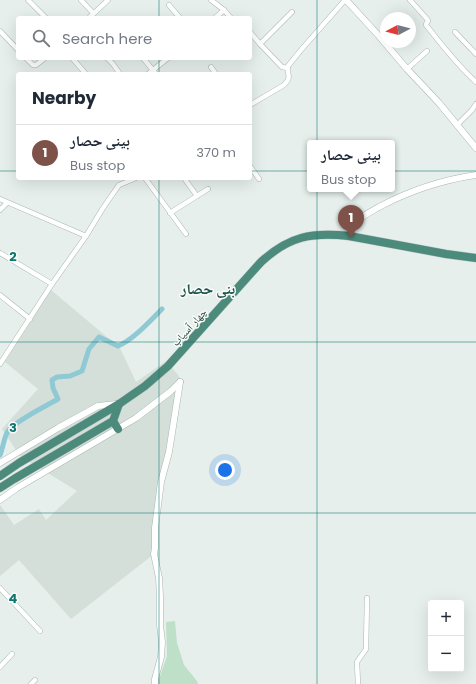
<!DOCTYPE html>
<html lang="en">
<head>
<meta charset="utf-8">
<style>
  :root { --surface:#fff; --page:#f6f6f7; --text:#1f2937; --muted:#747a83; --line:#e0e1e3; --accent:#7f5249 }
  body { margin:0; font-family:Poppins,"Noto Naskh Arabic",sans-serif; background:var(--page); color:var(--text) }
  .controls { position:absolute; right:12px; bottom:12px; display:grid; overflow:hidden; border-radius:4px; box-shadow:0 4px 16px #0002 }
  .controls button { width:36px; height:36px; display:grid; place-items:center; padding:0; border:0; border-bottom:1px solid var(--line); background:var(--surface); color:var(--text); font:20px sans-serif }
  .compass { position:absolute; left:380px; top:12px; width:36px; height:36px; border-radius:50%; background:var(--surface); box-shadow:0 4px 16px #0002; rotate:263deg }
  .you { position:absolute; left:225px; top:470px; width:14px; height:14px; margin:-10px; border:3px solid #fff; border-radius:50%; background:#1a73e8; box-shadow:0 0 0 6px #1a73e833 }
  .badge { display:grid; place-items:center; width:26px; height:26px; border-radius:50%; background:var(--accent); color:#fff; font-size:13px; font-weight:700 }
  .pin { position:absolute; translate:-50% -33px; filter:drop-shadow(0 1px 2px #0008) }
  .pin::after { content:''; position:absolute; top:21px; width:14px; height:12px; background:inherit; clip-path:polygon(0 0,100% 0,50% 100%) }
  .popup { position:absolute; left:307px; top:140px; width:88px; height:52px; box-sizing:border-box; display:grid; place-content:center; border-radius:4px; background:var(--surface); filter:drop-shadow(0 1px 3px #0005); font-size:13px; white-space:nowrap; color:var(--muted) }
  .popup b { font-size:15px; color:var(--text) }
  .popup::after { content:''; position:absolute; left:50%; top:100%; margin-left:-8px; border:8px solid transparent; border-top-color:var(--surface) }
  .list { margin:0; padding:0; list-style:none }
  h2 { display:flex; justify-content:space-between; align-items:center; height:52px; margin:0; padding:0 16px; font-size:17px }
  h2 small { font-size:13px; font-weight:400; color:var(--muted) }
  .list li { display:grid; grid-template-columns:26px 1fr auto; gap:12px; align-items:center; box-sizing:border-box; height:56px; padding:0 16px; border-top:1px solid var(--line) }
  .list b { display:block; font-size:15px; white-space:nowrap }
  .list p { margin:0; font-size:13px; white-space:nowrap; color:var(--muted) }
  .list em { font-size:13px; font-style:normal; color:var(--muted) }
  .icon { flex:none; width:22px; height:22px; fill:none; stroke:currentColor; stroke-width:2; stroke-linecap:round; stroke-linejoin:round }
  .map { position:relative; flex:none; width:476px; height:684px; overflow:hidden }
  .search { position:absolute; background:var(--surface); box-shadow:0 4px 16px #0002; left:16px; top:16px; width:236px; height:44px; display:flex; align-items:center; gap:10px; box-sizing:border-box; padding:0 14px; border-radius:4px; color:var(--muted); font-size:15px }
  .panel { position:absolute; background:var(--surface); box-shadow:0 4px 16px #0002; left:16px; top:72px; width:236px; height:108px; border-radius:4px }
  .map>svg:first-child { display:block }
</style>
</head>
<body>
<div class="map">
<svg width="476" height="684" viewBox="0 0 476 684">
  <rect width="100%" height="100%" fill="#e6efeb"/>
  <!-- built -->
  <polygon fill="#d4dfda" points="51,290 120,348 136,382 166,361 179,376 180,382 161,482 154,554 71,619 19,560 0,576 0,505 14,525 39,509 46,520 77,491 20,456 2,429 38,389 5,362"/>
  <!-- green -->
  <polygon fill="#bfe0c8" points="175,621 177,643 184,665 197,681 198,684 159,684 158,682 167,656 166,622"/>
  <g fill="none" stroke-linecap="round" stroke-linejoin="round">
    <!-- canal -->
    <path stroke="#8ec9d4" stroke-width="5" d="M0 455C3 448 4 437 8 431 15 421 46 406 58 399L53 388 52 380 57 377 70 376 82 371 89 349 99 337 118 346C133 340 151 320 162 309"/>
    <defs>
      <g id="minor">
        <polyline points="28,0 46,18"/>
        <polyline points="81,0 93,13"/>
        <polyline points="211,0 224,10 231,18"/>
        <path d="M410 0 427 19 428 21 426 24V25C442 45 457 65 476 82"/>
        <polyline points="169,5 180,18"/>
        <polyline points="89,18 108,0"/>
        <polyline points="215,18 224,10"/>
        <polyline points="0,31 18,50"/>
        <polyline points="250,32 260,44 282,67 287,68"/>
        <polyline points="455,32 476,54"/>
        <polyline points="260,44 292,12"/>
        <polyline points="26,58 33,65 36,65 45,58"/>
        <polyline points="72,58 86,74"/>
        <polyline points="107,58 113,64 120,74"/>
        <polyline points="143,58 156,74"/>
        <polyline points="211,67 216,74"/>
        <polyline points="407,69 427,51"/>
        <polyline points="148,74 168,58"/>
        <path d="M250 105 284 85C293 75 286 76 288 66L301 50 345 0"/>
        <polyline points="457,125 472,110 476,104"/>
        <polyline points="250,166 259,179"/>
        <polyline points="145,178 186,234"/>
        <polyline points="184,178 197,196"/>
        <polyline points="0,199 86,236"/>
        <polyline points="0,210 7,203"/>
        <polyline points="170,213 208,189"/>
        <polyline points="0,253 52,284"/>
        <polyline points="0,295 30,319"/>
        <polyline points="0,364 52,284 86,236 103,208 119,185 136,178"/>
        <polyline points="0,588 40,631"/>
        <polyline points="0,667 12,654"/>
        <polyline points="31,684 35,680"/>
        <polyline points="358,684 357,662 366,649 367,598"/>
      </g>
      <g id="tertiary">
        <polyline points="346,0 379,36 407,69 439,103 476,148"/>
        <path d="M349 236C351 231 354 225 358 220 364 215 372 211 379 207 409 191 442 180 476 175"/>
        <polyline points="0,463 58,428 98,406 117,404"/>
        <polyline points="0,500 17,488 136,418 171,391 180,382"/>
        <polyline points="155,684 155,679 161,657 162,642 160,625 160,596 159,578 154,554 155,548 155,528 161,482 169,452 180,382"/>
      </g>
      <g id="trunk">
        <polyline points="113,421 118,429"/>
        <path d="M0 476 19 463 119 404 145 386 168 366 261 262C289 236 312 232 349 236L446 254 476 258"/>
        <polyline points="0,488 14,479 113,421 119,404"/>
      </g>
    </defs>
    <!-- minor casing -->
    <use href="#minor" stroke="#a8b8b2" stroke-width="5.5"/>
    <!-- tertiary casing -->
    <use href="#tertiary" stroke="#a8b8b2" stroke-width="7"/>
    <!-- trunk casing -->
    <use href="#trunk" stroke="#c2cac8" stroke-width="9"/>
    <!-- minor -->
    <use href="#minor" stroke="#fff" stroke-width="4.5"/>
    <!-- tertiary -->
    <use href="#tertiary" stroke="#fff" stroke-width="6"/>
    <!-- trunk -->
    <use href="#trunk" stroke="#4c8a7c" stroke-width="8"/>
  </g>
  <!-- grid -->
  <path fill="none" stroke="#0f766e" stroke-width="1" stroke-opacity="0.55" d="M159 0V18M317 0V684M159 58V74M0 171H18M250 171H476M159 178V684M0 342H476M0 513H476"/>
  <g text-anchor="middle" stroke-width="3" stroke-linejoin="round" paint-order="stroke">
    <!-- street labels -->
    <g font-size="11" fill="#24423a" stroke="#f7fbf9">
      <text transform="translate(189 327) rotate(-48)" y="4">چهار آسیاب</text>
    </g>
    <!-- district labels -->
    <g font-size="15" font-weight="bold" fill="#1f5548" stroke="#f7fbf9">
      <text x="208" y="294">بنی حصار</text>
    </g>
  </g>
  <g font-size="13" text-anchor="middle" font-weight="bold" fill="#0f766e" stroke="#f7fbf9" stroke-width="3" stroke-linejoin="round" paint-order="stroke">
    <text x="13" y="261">2</text>
    <text x="13" y="432">3</text>
    <text x="13" y="603">4</text>
  </g>
</svg>
<div class="controls">
<button>+</button>
<button>−</button>
</div>
<svg class="compass" viewBox="-18 -18 36 36"><path d="M0-13l5 13h-10z" fill="#e53935"/><path d="M0 13l5-13h-10z" fill="#747a83"/></svg>
<div class="you"></div>
<div class="pin badge" style="left:351px;top:238px">1</div>
<div class="popup"><b>بینی حصار</b>Bus stop</div>
<div class="search"><svg class="icon" aria-label="search" viewBox="0 0 24 24"><circle cx="10" cy="10" r="6"/><path d="M15 15l6 6"/></svg>Search here</div>
<section class="panel">
<h2>Nearby<small></small></h2>
<ul class="list">
<li><span class="badge">1</span><div><b>بینی حصار</b><p>Bus stop</p></div><em>370 m</em></li>
</ul>
</section>
</div>
</body>
</html>
